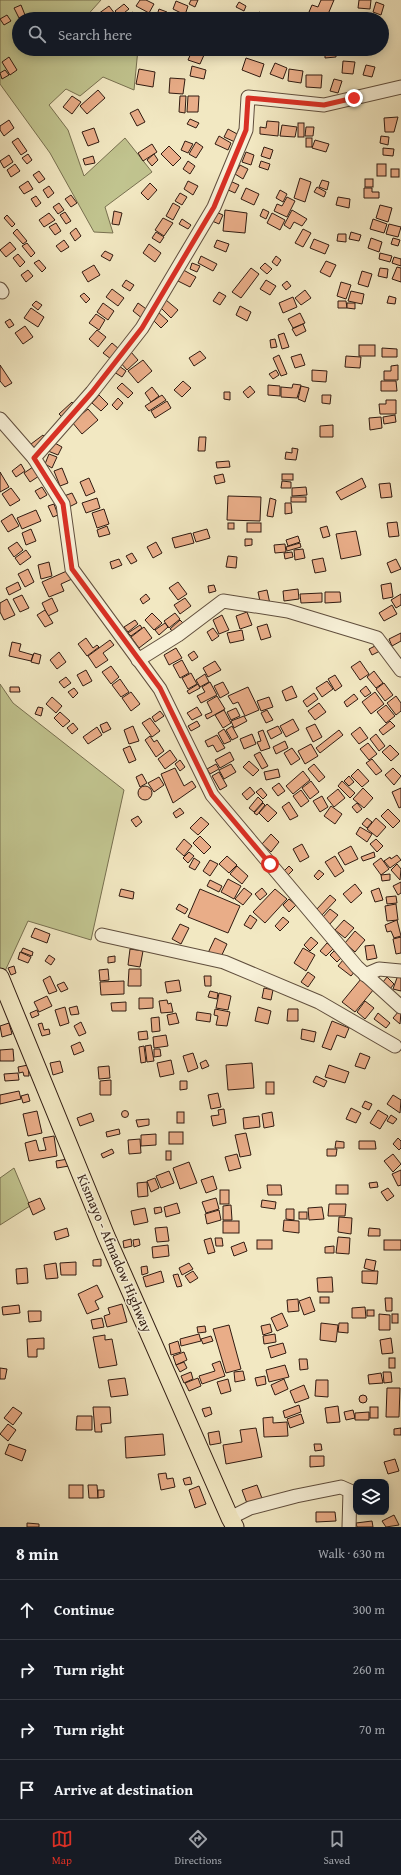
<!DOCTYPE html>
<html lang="en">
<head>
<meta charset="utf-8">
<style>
  :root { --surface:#171b24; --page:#242831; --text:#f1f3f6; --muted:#9ea1a6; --line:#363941; --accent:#d93025 }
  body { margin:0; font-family:"Gentium Book Plus",serif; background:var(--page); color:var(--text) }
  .controls { position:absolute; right:12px; bottom:12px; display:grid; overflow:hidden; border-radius:8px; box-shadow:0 2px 10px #0003 }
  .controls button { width:36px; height:36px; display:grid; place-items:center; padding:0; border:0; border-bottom:1px solid var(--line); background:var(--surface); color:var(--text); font:20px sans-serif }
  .stop { position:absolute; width:12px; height:12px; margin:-9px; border:3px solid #d93025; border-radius:50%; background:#fff }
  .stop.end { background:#d93025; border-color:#fff; box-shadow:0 1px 4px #0008 }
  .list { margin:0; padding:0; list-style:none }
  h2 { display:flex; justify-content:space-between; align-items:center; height:52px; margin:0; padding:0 16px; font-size:17px }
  h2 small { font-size:13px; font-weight:400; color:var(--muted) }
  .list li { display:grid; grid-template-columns:26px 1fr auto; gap:12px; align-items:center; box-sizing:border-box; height:60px; padding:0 16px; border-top:1px solid var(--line) }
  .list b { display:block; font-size:15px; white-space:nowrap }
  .list em { font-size:13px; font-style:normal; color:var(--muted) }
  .icon { flex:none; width:22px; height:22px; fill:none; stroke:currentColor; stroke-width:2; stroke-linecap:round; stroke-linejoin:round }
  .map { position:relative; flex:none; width:401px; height:1527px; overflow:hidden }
  .search { position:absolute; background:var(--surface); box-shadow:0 2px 10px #0003; left:12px; right:12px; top:12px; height:44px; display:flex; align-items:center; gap:10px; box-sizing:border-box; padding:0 14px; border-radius:22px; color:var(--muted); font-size:15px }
  .sheet { height:292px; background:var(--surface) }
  nav { display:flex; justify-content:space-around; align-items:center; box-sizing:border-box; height:56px; border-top:1px solid var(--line); background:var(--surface); font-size:11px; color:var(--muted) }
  nav a { display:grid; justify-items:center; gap:2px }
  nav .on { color:var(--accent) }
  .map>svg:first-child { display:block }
</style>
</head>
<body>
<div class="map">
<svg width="401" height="1527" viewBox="0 0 401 1527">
  <rect width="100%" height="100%" fill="#f2e8c2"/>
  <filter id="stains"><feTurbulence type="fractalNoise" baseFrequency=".005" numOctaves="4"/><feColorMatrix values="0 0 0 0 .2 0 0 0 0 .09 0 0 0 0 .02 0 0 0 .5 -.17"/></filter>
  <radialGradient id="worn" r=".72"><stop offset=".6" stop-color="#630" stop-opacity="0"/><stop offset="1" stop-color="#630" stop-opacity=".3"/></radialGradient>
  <!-- green -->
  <g fill="#c1c48f" stroke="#787050">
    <polygon points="0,0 101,0 84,19 19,19 19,49 138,49 134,90 103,77 80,96 66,89 49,105 68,130 84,176 125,138 152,172 105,207 113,233 94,232 50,153 0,84"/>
    <polygon points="0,684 13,703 124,790 91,940 28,921 0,982"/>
    <polygon points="14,1168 30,1206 0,1225 0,1178"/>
  </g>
  <!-- building -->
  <g fill="#e9ad88" stroke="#301b11">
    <polygon points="140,0 146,0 154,4 149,13 136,6"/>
    <polygon points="191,0 198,0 195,7 189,4"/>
    <polygon points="321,0 334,0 326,19 309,12 312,5 318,7"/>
    <polygon points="359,0 371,0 370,9 358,8"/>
    <polygon points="176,1 188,6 185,15 173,9"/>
    <polygon points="239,2 246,6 244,11 236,7"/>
    <polygon points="376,2 384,5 381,15 373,12"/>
    <polygon points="124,4 129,9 120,16 115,11"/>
    <polygon points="21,5 25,15 19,18 14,8"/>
    <polygon points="109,6 115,14 108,19 102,19 98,14"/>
    <polygon points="159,9 167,12 165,18 157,15"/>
    <polygon points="132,12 143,18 143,19 128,19"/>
    <polygon points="259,12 271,18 271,19 256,19"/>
    <polygon points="277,13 289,18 289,19 275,19"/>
    <polygon points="7,15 11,21 4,25 0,19"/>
    <polygon points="208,49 222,49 220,55"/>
    <polygon points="336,49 336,57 325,58 325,50"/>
    <polygon points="192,51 204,55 200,64 188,60"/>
    <polygon points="9,57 17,70 10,75 2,62"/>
    <polygon points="246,58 264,64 260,77 242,70"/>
    <polygon points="343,61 355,62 353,74 342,73"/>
    <polygon points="275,63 287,68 283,79 270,74"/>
    <polygon points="366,65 375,67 372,77 363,75"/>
    <polygon points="192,66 206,70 204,79 190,76"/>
    <polygon points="139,69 155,72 153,87 136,84"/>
    <polygon points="289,69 303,71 301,83 288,81"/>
    <polygon points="5,70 9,75 2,79 0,73"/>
    <polygon points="306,75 322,75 321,88 306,87"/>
    <polygon points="170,78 185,79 183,94 169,93"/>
    <polygon points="334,79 342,81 338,93 330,91"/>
    <polygon points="98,90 105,98 87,114 80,106"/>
    <polygon points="72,96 81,102 72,114 63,107"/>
    <polygon points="180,96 186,96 185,113 179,112"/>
    <polygon points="188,96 199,96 198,112 187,112"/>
    <polygon points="138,109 145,122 137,126 130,113"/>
    <polygon points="398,117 394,132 385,132 384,118"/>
    <polygon points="190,119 199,123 196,128 187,124"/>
    <polygon points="9,120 14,128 4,136 0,130 0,126"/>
    <polygon points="267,121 279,122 278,136 260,134 260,127 266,128"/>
    <rect x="298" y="123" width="6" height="14"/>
    <polygon points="282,125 297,127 295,137 280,136"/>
    <polygon points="306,127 314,127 313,136 305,136"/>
    <polygon points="94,128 99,142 88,146 82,132"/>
    <polygon points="228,129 239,135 235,142 224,137"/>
    <polygon points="219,136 231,143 228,150 215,144"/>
    <polygon points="381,136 389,137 388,145 380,143"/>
    <polygon points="18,138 27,151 21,155 12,142"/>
    <rect x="306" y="138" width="6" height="9"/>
    <polygon points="315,140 329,144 326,152 312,148"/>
    <polygon points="185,141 193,144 188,153 181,150"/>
    <polygon points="196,142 203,147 196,158 189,154"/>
    <polygon points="152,144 157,152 143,161 138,153"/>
    <polygon points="169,146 181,158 173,166 161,154"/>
    <polygon points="264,147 273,150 270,159 261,156"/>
    <polygon points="383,148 394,149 393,156 383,155"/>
    <polygon points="246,152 254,155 251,165 242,162"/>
    <polygon points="28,154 32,160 27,164 22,158"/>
    <polygon points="154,154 158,160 152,166 147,160"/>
    <polygon points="9,155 13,162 4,168 0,161"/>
    <polygon points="93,156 95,163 85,165 83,159"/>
    <polygon points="188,161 195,166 190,174 183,169"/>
    <polygon points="261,161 270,164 268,170 259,167"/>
    <polygon points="15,164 20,171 11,177 7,170"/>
    <rect x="377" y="164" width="9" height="12"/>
    <polygon points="240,165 248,169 243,179 235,174"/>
    <rect x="391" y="169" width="8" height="8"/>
    <polygon points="39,171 45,179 39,183 33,175"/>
    <polygon points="300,178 311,182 305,202 294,198"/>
    <rect x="365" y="179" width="8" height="8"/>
    <polygon points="322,180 329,182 327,190 319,187"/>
    <polygon points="28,181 33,189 24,194 19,187"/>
    <polygon points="188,181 198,186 193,195 184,189"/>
    <polygon points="230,181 239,185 235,193 226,189"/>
    <polygon points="150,183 157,190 148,200 141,193"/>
    <polygon points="49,186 54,193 48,198 43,190"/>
    <polygon points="317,187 326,192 324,197 314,192"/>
    <polygon points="246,188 259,194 254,205 241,199"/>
    <polygon points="364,188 372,188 372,192 379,192 379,198 364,198"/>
    <polygon points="280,190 287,194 283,202 276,198"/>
    <polygon points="180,193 187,197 182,205 175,201"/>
    <polygon points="71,195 77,203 71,207 65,199"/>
    <polygon points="36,196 41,203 36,207 31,199"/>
    <polygon points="287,197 295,201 287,217 274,211 277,204 282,206"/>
    <polygon points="338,197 350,199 349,208 336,205"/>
    <polygon points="59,203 64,210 58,214 53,207"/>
    <polygon points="173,203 180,207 173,220 166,216"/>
    <polygon points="380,205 392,208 388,222 376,218"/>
    <polygon points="263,209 269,212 266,219 260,216"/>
    <polygon points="225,210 247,213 245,233 223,231"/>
    <polygon points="292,210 307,219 302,226 294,222 290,229 284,225"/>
    <polygon points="114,211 122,213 119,225 112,224"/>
    <polygon points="65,212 71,221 66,224 60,215"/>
    <polygon points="216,212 223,215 219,224 212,221"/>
    <polygon points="49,213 55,220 44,227 39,220"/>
    <polygon points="272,213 285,220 280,230 267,223"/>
    <polygon points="7,215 15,224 12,227 4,218"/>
    <polygon points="163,218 173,223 164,236 155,230"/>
    <polygon points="182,219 191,225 188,229 179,224"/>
    <polygon points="373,219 387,224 384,233 370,229"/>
    <polygon points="56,223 61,231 55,235 49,227"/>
    <polygon points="389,224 401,227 398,237 386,234"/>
    <polygon points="76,228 81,236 75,241 70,233"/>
    <polygon points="17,229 27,241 23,244 13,233"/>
    <polygon points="303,229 311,233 303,247 295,243"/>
    <polygon points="156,232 164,237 160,243 152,238"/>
    <polygon points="351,232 361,235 359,241 349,239"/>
    <polygon points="338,234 346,234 346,242 337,241"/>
    <polygon points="371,238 382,242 379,252 368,248"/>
    <polygon points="393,238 400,240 398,246 391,244"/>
    <polygon points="314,239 329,245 325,254 310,248"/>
    <polygon points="64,240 69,247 61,252 56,246"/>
    <polygon points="217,240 229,244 226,252 214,247"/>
    <polygon points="10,242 16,249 6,257 0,250"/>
    <polygon points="27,243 35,253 31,257 22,246"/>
    <polygon points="149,244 161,253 155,262 143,253"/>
    <polygon points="105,251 113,255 110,261 101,256"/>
    <polygon points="380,253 392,256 390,262 379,259"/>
    <polygon points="18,254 25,262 20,267 13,258"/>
    <polygon points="201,256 217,264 213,271 198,263"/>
    <polygon points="276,256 281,260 277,266 272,262"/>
    <polygon points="394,257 401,259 401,266 392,263"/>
    <polygon points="39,260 46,268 42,272 34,263"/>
    <polygon points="326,261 336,265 330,277 320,272"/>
    <polygon points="192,263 200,266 197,272 190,269"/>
    <polygon points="265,263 272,269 267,274 260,268"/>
    <polygon points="94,265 100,275 88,282 82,272"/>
    <polygon points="178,267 196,277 190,287 172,278"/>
    <polygon points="397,267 401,268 401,282 392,279"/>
    <polygon points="251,268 259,274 241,298 232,292"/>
    <polygon points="380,268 388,269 387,278 378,276"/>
    <polygon points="28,270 33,276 26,282 21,275"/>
    <polygon points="362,271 372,274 368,287 358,284"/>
    <polygon points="126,280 134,285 130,291 122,286"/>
    <polygon points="266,280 276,286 270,295 260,289"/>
    <polygon points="287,281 291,286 286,290 282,285"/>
    <polygon points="341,282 351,285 346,299 337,296"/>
    <polygon points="112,289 124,298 118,306 106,297"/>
    <polygon points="305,290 311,298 301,305 295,298"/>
    <polygon points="351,291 364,294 362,304 348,301"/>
    <polygon points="219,292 226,296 220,305 213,301"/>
    <polygon points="84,293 90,299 86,303 80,296"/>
    <polygon points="389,296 396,298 395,304 387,303"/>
    <polygon points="293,297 297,307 283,313 279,303"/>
    <polygon points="166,300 178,310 171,318 160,307"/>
    <polygon points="36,301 42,305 38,310 32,305"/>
    <polygon points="338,301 346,301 347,308 338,308"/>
    <polygon points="103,303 114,311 108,320 97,312"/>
    <polygon points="138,303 149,311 143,319 133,311"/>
    <polygon points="347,303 355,303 355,309 347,308"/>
    <polygon points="240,306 251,312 247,321 236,315"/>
    <polygon points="31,308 44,317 38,327 24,318"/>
    <polygon points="157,311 168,321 161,328 150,317"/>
    <polygon points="300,313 305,323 293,328 288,319"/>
    <polygon points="96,314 105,320 99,330 89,323"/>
    <polygon points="10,319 14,325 9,328 5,322"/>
    <polygon points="303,324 306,331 296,336 292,329"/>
    <polygon points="25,326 33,337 23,344 15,333"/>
    <polygon points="97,330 106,337 98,347 89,339"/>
    <polygon points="284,333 289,347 282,349 278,335"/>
    <polygon points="275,339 277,347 271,348 270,340"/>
    <polygon points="112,343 119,349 111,359 103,353"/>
    <rect x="359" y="345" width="16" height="11"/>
    <polygon points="382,348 397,349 397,357 382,357"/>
    <polygon points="200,351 206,358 194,366 189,358"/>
    <polygon points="131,352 138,360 127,370 120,362"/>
    <polygon points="301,354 305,365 295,368 291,357"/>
    <polygon points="279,355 287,374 281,376 273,358"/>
    <polygon points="346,356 361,357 360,368 345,367"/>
    <polygon points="143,360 152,371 138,383 128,371"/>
    <polygon points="0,365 12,383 5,387 0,381"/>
    <polygon points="398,365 398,380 384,380 384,371 391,371 391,366"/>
    <polygon points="119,366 126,371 122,377 114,372"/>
    <polygon points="276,370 279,375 273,379 269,374"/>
    <polygon points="312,370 327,371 326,382 312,381"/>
    <polygon points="183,381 191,388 182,397 174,390"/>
    <polygon points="381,381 396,381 397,391 381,391"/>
    <polygon points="122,383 133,393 128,398 117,388"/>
    <polygon points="293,384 301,385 297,398 281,397 281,387 292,388"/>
    <polygon points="268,385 280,386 280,396 268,395"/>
    <polygon points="250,386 255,392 248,398 243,392"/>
    <polygon points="301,386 309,388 305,402 298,399"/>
    <polygon points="152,387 159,396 151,402 145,393"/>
    <polygon points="224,392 230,392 230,400 224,399"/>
    <polygon points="99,395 108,404 101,411 92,403"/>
    <polygon points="162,395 166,400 149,411 145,406"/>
    <polygon points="322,395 331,395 330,404 322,403"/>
    <polygon points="118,398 123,403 117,410 112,405"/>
    <polygon points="386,400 396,400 396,414 380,414 379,404 386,404"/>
    <polygon points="167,401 171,408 155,418 151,411"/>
    <polygon points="72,402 76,407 63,418 59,414"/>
    <polygon points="88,409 98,420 82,434 72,422"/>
    <polygon points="395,415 396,422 384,424 383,417"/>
    <polygon points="381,417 382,428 370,430 369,418"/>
    <polygon points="333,425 333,437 320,437 320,426"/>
    <polygon points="43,435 47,440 35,449 31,444"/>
    <polygon points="199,437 206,437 205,451 198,451"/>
    <polygon points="53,442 62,447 58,455 48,451"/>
    <polygon points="292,448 298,449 296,460 285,459 286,452 292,453"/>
    <polygon points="49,454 57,457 52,468 45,464"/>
    <polygon points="229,461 230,467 217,468 216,462"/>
    <polygon points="21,464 25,471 16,477 12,471"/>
    <polygon points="33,467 39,476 30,482 24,473"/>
    <polygon points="62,468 68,483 60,486 54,471"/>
    <polygon points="0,472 9,487 0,492"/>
    <polygon points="223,474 225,482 216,484 214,476"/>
    <rect x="282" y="474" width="11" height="6"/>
    <polygon points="89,478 95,492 86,496 80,482"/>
    <polygon points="362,478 366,487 341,500 336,492"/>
    <polygon points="282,481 291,482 291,488 281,488"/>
    <polygon points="390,483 392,497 381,498 379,484"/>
    <polygon points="42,487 47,495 40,499 35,491"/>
    <polygon points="306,487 307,495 292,496 292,488"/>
    <polygon points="11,488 20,500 10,506 2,494"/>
    <polygon points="72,493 77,503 69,507 64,496"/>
    <polygon points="228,496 261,497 260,521 227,520"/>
    <rect x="291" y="497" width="15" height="5"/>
    <polygon points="97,498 100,508 86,513 82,503"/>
    <polygon points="270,498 276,500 273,517 267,516"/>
    <polygon points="285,503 291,503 292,513 285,514"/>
    <polygon points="54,504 58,515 53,517 48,506"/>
    <polygon points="104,509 109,524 97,528 92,513"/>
    <polygon points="36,510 41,521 22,529 17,518"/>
    <polygon points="12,514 19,526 8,532 1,521"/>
    <polygon points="397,522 399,536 389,537 387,523"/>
    <rect x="228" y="523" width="6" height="6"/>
    <rect x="247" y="523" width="14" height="9"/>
    <polygon points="107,526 110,534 99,537 97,530"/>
    <polygon points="327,526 330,536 323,538 320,528"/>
    <polygon points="31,529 36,541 26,545 22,533"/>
    <polygon points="207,529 210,538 196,542 193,533"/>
    <polygon points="356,531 361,555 341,559 336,534"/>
    <polygon points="191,533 194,543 175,548 172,538"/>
    <polygon points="298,536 300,542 288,546 286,540"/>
    <polygon points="245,539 252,539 252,545 245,546"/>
    <polygon points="17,542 23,550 14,557 8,548"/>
    <polygon points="156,542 162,553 153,558 147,547"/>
    <polygon points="300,543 301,547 287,551 286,547"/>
    <polygon points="285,544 286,552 275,553 274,545"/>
    <polygon points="303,549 305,558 295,560 294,550"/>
    <polygon points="26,550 31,557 20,565 15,558"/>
    <polygon points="292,552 293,557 285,559 284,553"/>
    <polygon points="132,553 137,561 131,564 126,556"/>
    <polygon points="228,556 237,557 236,568 226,567"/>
    <polygon points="323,558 326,571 315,573 312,560"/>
    <polygon points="119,559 122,565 112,569 110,562"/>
    <polygon points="396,559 401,569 391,573 387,563"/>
    <polygon points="49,562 52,576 41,579 38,565"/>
    <polygon points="28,569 34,582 25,587 18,574"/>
    <polygon points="69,570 72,579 61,584 64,591 49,597 42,582"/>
    <polygon points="18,582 21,589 9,595 6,588"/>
    <polygon points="178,582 187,594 178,600 169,588"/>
    <polygon points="391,583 393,597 383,599 381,585"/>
    <polygon points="214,585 216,591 209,593 208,586"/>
    <polygon points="298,589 299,599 284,601 283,591"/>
    <polygon points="267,590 270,604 261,606 258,592"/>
    <polygon points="325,592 340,592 341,602 325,603"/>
    <polygon points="322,593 322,602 301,603 300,594"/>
    <polygon points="146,594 150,599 143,604 140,599"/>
    <polygon points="401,594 401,605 396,608 391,600"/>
    <polygon points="22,595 29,608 20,612 13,599"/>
    <polygon points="52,598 58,611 48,616 42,603"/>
    <polygon points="185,598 191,606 180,614 174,605"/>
    <polygon points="7,599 15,615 4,620 0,612 0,603"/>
    <polygon points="392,605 397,614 384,621 379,613"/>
    <polygon points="45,610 53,623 45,627 37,615"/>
    <polygon points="247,612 252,625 240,629 236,616"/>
    <polygon points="152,613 162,623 154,630 145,620"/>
    <polygon points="175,613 180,619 169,628 164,621"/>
    <polygon points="222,615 229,630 219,634 213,620"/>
    <polygon points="135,620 138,624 128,632 124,627"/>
    <polygon points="180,620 184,624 174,632 170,629"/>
    <polygon points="165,623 168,627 159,635 155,630"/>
    <polygon points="267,624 271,637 261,640 257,627"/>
    <polygon points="140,625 142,628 131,636 128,633"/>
    <polygon points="144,627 152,638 139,648 131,637"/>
    <polygon points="213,628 219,636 212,641 207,632"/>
    <polygon points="242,630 244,640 230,643 227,633"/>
    <polygon points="401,633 401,641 392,646 389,639"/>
    <polygon points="86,638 93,648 97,645 99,647 87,656 78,644"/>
    <polygon points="110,640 114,645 103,653 108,660 96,668 88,656"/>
    <polygon points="12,642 21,644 19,651 33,655 31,661 9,656"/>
    <polygon points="379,644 382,650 372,655 369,649"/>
    <polygon points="176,648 182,658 169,665 164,655"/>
    <polygon points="194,651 198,657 192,661 188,655"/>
    <polygon points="59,652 66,662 57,669 50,660"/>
    <polygon points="34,653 41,655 39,664 31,662"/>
    <polygon points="182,660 189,673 180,678 173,665"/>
    <polygon points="215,661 221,670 208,677 203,668"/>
    <polygon points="360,661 369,674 360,680 351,667"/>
    <polygon points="111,666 119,677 111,684 102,672"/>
    <polygon points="86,670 92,681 83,686 77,675"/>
    <polygon points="374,671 383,683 376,688 367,677"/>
    <polygon points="191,673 197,684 188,689 182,678"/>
    <polygon points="205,674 209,682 200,687 196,680"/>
    <polygon points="335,675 342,686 335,691 328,679"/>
    <polygon points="66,677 71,683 64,688 59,682"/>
    <polygon points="120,679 129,692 121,697 112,685"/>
    <polygon points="327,681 333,689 322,697 316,688"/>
    <polygon points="210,682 217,695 201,703 197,696 205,692 202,687"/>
    <polygon points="223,682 229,693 220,698 214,686"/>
    <polygon points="384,683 393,695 385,701 376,689"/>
    <polygon points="198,684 200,688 189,694 187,691"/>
    <polygon points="292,686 297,697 286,701 282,691"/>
    <polygon points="366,686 371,693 365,697 360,691"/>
    <polygon points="10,687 19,687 20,692 10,692"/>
    <polygon points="248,687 259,710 245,716 238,702 233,704 228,696"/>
    <polygon points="74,688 78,693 73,698 68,692"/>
    <polygon points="131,692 140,704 131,711 122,698"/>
    <polygon points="375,692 384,704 371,714 362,702"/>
    <polygon points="314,693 318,699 307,707 303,701"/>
    <polygon points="354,694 358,699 347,707 344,702"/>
    <polygon points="217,696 225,709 207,719 205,715 212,712 207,702"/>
    <polygon points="396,696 401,703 401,711 396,715 387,703"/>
    <polygon points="52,697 62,706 56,713 46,704"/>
    <polygon points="269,697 273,707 261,711 257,701"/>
    <polygon points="319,703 326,712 315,720 308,711"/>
    <polygon points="386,705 395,716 386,723 377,712"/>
    <polygon points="38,707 43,708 41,716 35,714"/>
    <polygon points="197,707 202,715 192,720 187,713"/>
    <polygon points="236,708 240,716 231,720 227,712"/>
    <polygon points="224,710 231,723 223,728 215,715"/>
    <polygon points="267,710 273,720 266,723 261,713"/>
    <polygon points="160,711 164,716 155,722 152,717"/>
    <polygon points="60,712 70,721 63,727 54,718"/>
    <polygon points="244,716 247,721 234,728 231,721"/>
    <polygon points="150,718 160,731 152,737 142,723"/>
    <polygon points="293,719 299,730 286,737 280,726"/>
    <polygon points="197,721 200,726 191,731 188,726"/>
    <polygon points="390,721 395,726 383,735 379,730"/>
    <polygon points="107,722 111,729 103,733 100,725"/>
    <polygon points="73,723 78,729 72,734 67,728"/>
    <polygon points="315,724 322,737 313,742 306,728"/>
    <polygon points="133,726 139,741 129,744 124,730"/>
    <polygon points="232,726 238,737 232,740 226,730"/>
    <polygon points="278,726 282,733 271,739 267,731"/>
    <polygon points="97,727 102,735 88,744 83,737"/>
    <polygon points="360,727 368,738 359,744 351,734"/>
    <polygon points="224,729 231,741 224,744 218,733"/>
    <polygon points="263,730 270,748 261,751 257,742 261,741 258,732"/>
    <polygon points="339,730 343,735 320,753 316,748"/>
    <polygon points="252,734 256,744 244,749 240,739"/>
    <polygon points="376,734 385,746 379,751 370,739"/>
    <polygon points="217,735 225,748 217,752 213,745 208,747 205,741"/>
    <polygon points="150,736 154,742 157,740 164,751 156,757 145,740"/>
    <polygon points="285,741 288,748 276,754 273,747"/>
    <polygon points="368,743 377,754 369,760 360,749"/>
    <polygon points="311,744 318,756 305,764 298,751"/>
    <polygon points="390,745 399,754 391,761 382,752"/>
    <polygon points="130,746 136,760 129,763 123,749"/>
    <polygon points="292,748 300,759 291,765 284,753"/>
    <polygon points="170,750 177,760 165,769 158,759"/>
    <polygon points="230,752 234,760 220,768 215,760"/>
    <polygon points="260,752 268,766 262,769 254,755"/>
    <polygon points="372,759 382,771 376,775 366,763"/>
    <polygon points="180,760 185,767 180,771 175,764"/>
    <polygon points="249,761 259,770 253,776 243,767"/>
    <polygon points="216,764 219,769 210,774 207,769"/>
    <polygon points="231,764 236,772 224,779 219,770"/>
    <polygon points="314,764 325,777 319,782 308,769"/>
    <polygon points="175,768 184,786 192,781 196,787 173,803 161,774"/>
    <polygon points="393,768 401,776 394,785 385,775"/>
    <polygon points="278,769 280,777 266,780 264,772"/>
    <polygon points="358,769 369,781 362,787 351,776"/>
    <polygon points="303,771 310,780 293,794 286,786"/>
    <polygon points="219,772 227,786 220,790 212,776"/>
    <polygon points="142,774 147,783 140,787 136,777"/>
    <polygon points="349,776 354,782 349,786 344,781"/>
    <polygon points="159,777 164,785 154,792 148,783"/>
    <polygon points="311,781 319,792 310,799 302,788"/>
    <polygon points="342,781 355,793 350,798 338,786"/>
    <polygon points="279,783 285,791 278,796 272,788"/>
    <circle cx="145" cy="793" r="7"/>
    <polygon points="250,787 255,793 247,800 242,794"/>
    <polygon points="261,788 267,795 263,799 256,792"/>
    <polygon points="363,788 373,798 364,808 353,799"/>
    <polygon points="401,788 401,807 399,808 392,792"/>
    <polygon points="338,789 345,798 334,807 327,798"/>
    <polygon points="301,790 309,801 301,807 293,796"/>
    <polygon points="322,796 328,807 320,812 313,801"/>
    <polygon points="258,797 263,802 254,812 249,808"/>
    <polygon points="289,802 298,816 290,820 282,807"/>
    <polygon points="263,803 265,805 257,815 254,813"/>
    <polygon points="357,803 362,809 357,813 352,807"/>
    <polygon points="267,804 277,813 268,822 259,813"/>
    <polygon points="331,806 342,814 335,824 324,816"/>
    <polygon points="180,808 184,813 176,818 173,813"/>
    <polygon points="388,809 400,821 393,828 381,816"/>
    <polygon points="138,816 142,822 136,827 131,820"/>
    <polygon points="201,817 209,824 198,835 190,828"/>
    <polygon points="367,818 372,822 367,828 362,824"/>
    <polygon points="376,818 386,827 377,837 367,829"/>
    <polygon points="360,827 372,834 367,842 356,834"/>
    <polygon points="271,834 279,842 271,852 262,844"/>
    <polygon points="200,836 211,847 204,854 193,843"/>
    <polygon points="184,839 192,846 184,856 176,849"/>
    <polygon points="376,839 383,846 377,852 370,844"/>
    <polygon points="302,844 309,857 300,862 293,849"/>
    <polygon points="351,846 358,859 345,865 338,853"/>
    <polygon points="189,852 194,856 188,863 183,858"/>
    <polygon points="374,852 375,857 363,861 361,857"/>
    <polygon points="397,855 401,860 390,868 384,861 390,857 391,859"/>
    <polygon points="227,856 237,865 229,873 219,864"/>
    <polygon points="335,856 344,871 335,877 325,862"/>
    <polygon points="194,858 200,862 195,870 189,867"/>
    <polygon points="381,858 389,869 381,875 373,864"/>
    <polygon points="210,860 218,864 210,876 203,871"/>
    <polygon points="397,864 401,869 400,880 391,870"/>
    <polygon points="237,866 248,876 242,884 230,874"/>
    <polygon points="289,866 293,870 288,875 284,871"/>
    <polygon points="319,870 324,874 318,880 314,876"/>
    <polygon points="390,874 390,880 382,881 381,875"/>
    <polygon points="228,879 241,886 234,899 221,892"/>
    <polygon points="210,880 222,886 219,892 207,886"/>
    <polygon points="401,882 401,893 398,895 393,886"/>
    <polygon points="355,884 362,893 351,903 343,894"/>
    <polygon points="244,888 252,894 243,905 235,899"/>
    <polygon points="262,888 267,894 260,900 255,894"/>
    <polygon points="379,888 383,900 375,902 371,891"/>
    <polygon points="121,889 134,892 133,899 119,896"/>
    <polygon points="200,889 240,906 228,933 188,917"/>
    <polygon points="275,889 287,899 265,923 253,912"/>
    <polygon points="330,895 336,900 322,915 316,910"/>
    <polygon points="396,896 397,903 387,904 386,897"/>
    <polygon points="289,899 296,905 289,912 283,905"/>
    <polygon points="179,904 188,909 185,914 176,909"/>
    <polygon points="396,904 398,920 387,921 385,906"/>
    <polygon points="330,909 338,915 329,925 322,918"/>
    <polygon points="250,915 257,920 251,929 244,925"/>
    <polygon points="283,917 289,922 280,931 275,926"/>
    <polygon points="344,920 354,928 345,938 335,930"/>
    <polygon points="397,920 401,936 394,938 391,931 387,932 385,925"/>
    <polygon points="180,924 189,928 181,944 172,939"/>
    <polygon points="35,928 50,934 47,943 31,937"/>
    <polygon points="355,931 365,940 355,952 345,943"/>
    <polygon points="311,937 318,943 310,951 304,945"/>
    <polygon points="401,937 401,953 396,954 393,939"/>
    <polygon points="215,938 227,944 220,959 208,953"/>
    <polygon points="327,943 333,949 326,956 320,951"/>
    <polygon points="374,945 377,958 367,960 365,946"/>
    <polygon points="23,948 33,952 32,956 21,952"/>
    <polygon points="303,948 315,955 306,971 294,963"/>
    <polygon points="130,949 143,951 140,967 128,965"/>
    <polygon points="334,951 341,958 337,962 330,955"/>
    <polygon points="20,952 31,957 28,963 18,959"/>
    <polygon points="49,955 55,959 51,965 45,961"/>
    <polygon points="115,956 115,962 108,963 108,957"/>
    <polygon points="343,960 356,970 351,976 338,966"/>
    <polygon points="14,966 16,973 11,975 8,968"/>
    <polygon points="108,969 109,980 100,981 99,970"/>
    <polygon points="129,969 141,969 141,986 128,986"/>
    <polygon points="308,972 315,977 308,987 301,982"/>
    <polygon points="398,975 401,976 401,991 393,989"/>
    <polygon points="50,976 57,991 49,994 43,980"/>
    <polygon points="204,976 211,976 211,986 205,986"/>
    <polygon points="387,977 394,984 390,989 383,982"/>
    <polygon points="361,979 374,989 355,1012 342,1002"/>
    <polygon points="179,980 181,991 167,993 165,982"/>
    <polygon points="124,981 124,994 101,995 100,982"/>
    <polygon points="64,982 68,989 61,992 57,985"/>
    <polygon points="264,988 273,990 271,1000 262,998"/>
    <polygon points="210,991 218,993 217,999 208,997"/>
    <polygon points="219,993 231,996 228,1010 216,1008"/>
    <polygon points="47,996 52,1006 39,1012 34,1002"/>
    <polygon points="139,998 153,998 153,1008 139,1009"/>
    <polygon points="167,1000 168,1004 171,1003 173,1012 161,1013 159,1001"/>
    <polygon points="365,1001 374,1008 365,1019 357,1012"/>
    <polygon points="126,1002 126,1011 112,1011 111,1003"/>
    <polygon points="77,1006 79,1014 71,1015 69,1008"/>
    <polygon points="65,1007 69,1023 60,1026 55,1010"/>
    <polygon points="258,1007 271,1011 268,1024 255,1021"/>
    <polygon points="215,1009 230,1012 227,1026 216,1025 218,1016 214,1015"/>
    <polygon points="288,1009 298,1009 298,1021 287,1021"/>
    <polygon points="37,1010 39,1015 32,1018 30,1013"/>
    <polygon points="399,1011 401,1012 400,1024 393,1018"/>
    <polygon points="197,1012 211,1014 210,1022 196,1020"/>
    <polygon points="176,1013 179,1023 169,1025 167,1015"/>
    <polygon points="378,1013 390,1023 386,1028 374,1019"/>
    <polygon points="159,1017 160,1031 152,1032 151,1018"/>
    <polygon points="332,1021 349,1028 345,1038 337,1035 331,1050 322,1047"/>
    <polygon points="81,1022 86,1033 79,1036 74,1026"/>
    <polygon points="9,1023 12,1034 2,1037 0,1026"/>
    <polygon points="42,1023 44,1030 49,1029 50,1034 42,1036 38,1024"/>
    <polygon points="302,1029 316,1032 314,1042 301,1039"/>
    <polygon points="147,1031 148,1039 139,1040 138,1032"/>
    <polygon points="166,1035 168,1046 154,1048 153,1037"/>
    <polygon points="80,1042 84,1051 74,1055 71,1046"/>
    <polygon points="151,1045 154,1061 147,1062 145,1046"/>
    <polygon points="144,1046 146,1062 141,1063 139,1047"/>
    <polygon points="13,1049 14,1061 0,1061 0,1050"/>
    <polygon points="154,1049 160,1049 161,1056 154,1057"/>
    <polygon points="193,1053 198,1068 188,1072 183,1056"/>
    <polygon points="360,1053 370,1057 365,1069 355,1066"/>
    <polygon points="171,1060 174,1074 160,1077 157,1063"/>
    <polygon points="206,1060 209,1066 202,1069 200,1063"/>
    <polygon points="60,1061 63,1072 53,1075 50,1063"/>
    <polygon points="252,1063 254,1088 228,1090 226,1065"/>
    <polygon points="28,1065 29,1076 24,1076 23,1072 19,1073 18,1067"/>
    <polygon points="329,1065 349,1072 345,1083 325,1077"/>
    <polygon points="109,1066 110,1078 99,1079 98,1067"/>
    <polygon points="18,1073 19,1080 5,1081 4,1074"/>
    <polygon points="316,1076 327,1081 324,1087 313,1082"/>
    <polygon points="111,1080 111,1095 100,1095 100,1081"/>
    <polygon points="180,1081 187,1081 187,1089 180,1090"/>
    <rect x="266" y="1082" width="8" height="12"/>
    <polygon points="19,1091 21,1099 0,1104 0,1095"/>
    <polygon points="218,1093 221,1107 211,1109 208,1095"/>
    <polygon points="28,1094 30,1101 23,1103 21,1096"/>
    <polygon points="393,1095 401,1100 400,1113 387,1104"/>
    <polygon points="365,1101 372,1104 369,1110 362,1107"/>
    <polygon points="351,1108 361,1113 356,1123 346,1119"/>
    <polygon points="224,1109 226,1123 213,1126 211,1116 219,1115 218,1110"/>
    <polygon points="378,1110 388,1116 380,1129 370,1123"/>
    <circle cx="125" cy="1114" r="3.5"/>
    <polygon points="37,1111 42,1133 28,1136 23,1114"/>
    <rect x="177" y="1112" width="7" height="11"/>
    <polygon points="272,1112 274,1126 264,1128 262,1114"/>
    <polygon points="91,1113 94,1121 80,1126 77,1118"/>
    <polygon points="391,1115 397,1119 393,1124 387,1121"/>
    <polygon points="259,1116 260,1127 244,1129 243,1118"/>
    <polygon points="149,1119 149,1125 138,1127 136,1120"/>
    <polygon points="119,1129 120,1134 107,1137 106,1132"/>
    <rect x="169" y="1132" width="14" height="12"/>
    <polygon points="246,1133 251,1155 240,1157 235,1135"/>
    <polygon points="156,1134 156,1145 141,1146 141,1135"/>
    <polygon points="54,1136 57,1156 29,1161 25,1143 36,1140 39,1151 46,1150 43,1138"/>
    <polygon points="398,1138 401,1141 401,1148 399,1150 393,1144"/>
    <polygon points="140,1139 141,1153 129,1154 128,1140"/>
    <polygon points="336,1141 344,1142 344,1148 335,1148"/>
    <polygon points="359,1141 375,1141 376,1149 359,1149"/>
    <polygon points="112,1149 114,1153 103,1158 101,1154"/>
    <polygon points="327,1149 337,1149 336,1156 327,1156"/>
    <rect x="166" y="1151" width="5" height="9"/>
    <polygon points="237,1154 241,1168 229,1171 225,1157"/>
    <polygon points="393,1154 401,1164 393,1172 384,1161"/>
    <polygon points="68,1159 69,1166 57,1168 56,1161"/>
    <polygon points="189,1162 197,1183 180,1189 173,1168"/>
    <polygon points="401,1170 401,1185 398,1186 392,1174"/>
    <polygon points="169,1171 174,1183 161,1188 156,1176"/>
    <polygon points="213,1176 217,1189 206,1193 201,1180"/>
    <polygon points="155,1178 159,1188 151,1192 147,1181"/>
    <polygon points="147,1182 148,1196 138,1197 137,1183"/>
    <polygon points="377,1182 378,1187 370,1188 369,1183"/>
    <polygon points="267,1185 281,1185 282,1195 268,1195"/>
    <rect x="336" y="1185" width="12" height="9"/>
    <polygon points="388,1188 394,1196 387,1201 381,1192"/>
    <rect x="220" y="1190" width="9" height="14"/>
    <polygon points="40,1198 45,1209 33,1215 28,1203"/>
    <polygon points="216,1198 219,1209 206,1213 202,1202"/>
    <polygon points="262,1200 276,1202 275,1209 261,1207"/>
    <polygon points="177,1203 180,1213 166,1217 164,1207"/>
    <polygon points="329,1204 346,1204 345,1216 328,1216"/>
    <polygon points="231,1205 232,1220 223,1220 223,1206"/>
    <polygon points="161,1207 162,1212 155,1214 154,1208"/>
    <polygon points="322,1207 324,1219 309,1220 308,1208"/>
    <polygon points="145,1208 148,1222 134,1225 131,1211"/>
    <polygon points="286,1209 294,1209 294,1220 286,1219"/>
    <polygon points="219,1210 221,1220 207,1224 205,1214"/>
    <rect x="299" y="1212" width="8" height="7"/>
    <polygon points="339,1217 352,1218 351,1234 338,1232"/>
    <polygon points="284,1220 299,1221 299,1233 283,1231"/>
    <rect x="223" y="1221" width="16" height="12"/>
    <polygon points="167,1227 169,1241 157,1242 155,1228"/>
    <polygon points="67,1228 69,1236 56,1240 54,1232"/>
    <polygon points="369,1228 380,1229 380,1236 368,1236"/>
    <polygon points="338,1237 350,1238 349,1254 336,1253"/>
    <polygon points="211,1238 215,1252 208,1254 204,1240"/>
    <polygon points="215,1238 222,1238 223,1246 216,1246"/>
    <polygon points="131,1239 132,1246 124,1248 123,1241"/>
    <polygon points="139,1239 140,1245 134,1247 133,1240"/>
    <rect x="257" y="1240" width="15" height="9"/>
    <rect x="384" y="1240" width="17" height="10"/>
    <polygon points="244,1242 247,1251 234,1256 231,1247"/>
    <polygon points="168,1245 169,1256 153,1258 152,1247"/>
    <polygon points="334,1246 334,1253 325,1253 325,1247"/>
    <polygon points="101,1259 101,1266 93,1266 93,1260"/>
    <polygon points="366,1259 376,1261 374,1271 364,1268"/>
    <polygon points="76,1262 76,1275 61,1275 60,1263"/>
    <polygon points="56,1263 58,1278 46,1279 44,1265"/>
    <polygon points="189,1263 193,1269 182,1275 179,1268"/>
    <polygon points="147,1266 148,1273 142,1275 141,1267"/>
    <polygon points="27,1268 28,1283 17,1284 16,1269"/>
    <polygon points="161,1271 164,1282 146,1287 143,1277"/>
    <polygon points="193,1271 198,1278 190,1283 185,1276"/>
    <polygon points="362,1271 378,1271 377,1284 362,1283"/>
    <polygon points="178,1274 182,1286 177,1287 173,1275"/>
    <polygon points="332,1277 333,1292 318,1292 317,1278"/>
    <polygon points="97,1285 103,1297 95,1301 99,1309 87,1314 78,1294"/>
    <polygon points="310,1297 315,1311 304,1315 299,1301"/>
    <rect x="320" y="1297" width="9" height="6"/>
    <polygon points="385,1298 392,1298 392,1311 386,1311"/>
    <polygon points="298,1299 299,1311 288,1312 287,1300"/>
    <polygon points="122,1304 127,1322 107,1327 104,1316 110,1314 108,1308"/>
    <polygon points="19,1305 20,1313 3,1315 2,1307"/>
    <polygon points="365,1307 366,1318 352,1318 352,1308"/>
    <rect x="367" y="1310" width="7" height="6"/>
    <polygon points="28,1311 41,1311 41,1321 29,1322"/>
    <polygon points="282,1313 288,1326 277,1331 271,1318"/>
    <polygon points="379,1314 390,1315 390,1330 379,1330"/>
    <rect x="392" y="1314" width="6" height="9"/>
    <polygon points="102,1318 104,1327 93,1329 91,1320"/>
    <polygon points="321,1323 338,1325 336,1342 320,1340"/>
    <polygon points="339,1323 348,1323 348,1333 338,1332"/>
    <polygon points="270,1324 272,1332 263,1335 261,1326"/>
    <polygon points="229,1325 241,1369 226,1373 213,1329"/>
    <polygon points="205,1326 206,1332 198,1333 197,1327"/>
    <polygon points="199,1334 201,1341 181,1346 180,1339"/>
    <polygon points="275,1334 276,1342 264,1344 263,1336"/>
    <polygon points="105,1335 105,1340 112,1339 117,1365 99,1368 93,1337"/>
    <polygon points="211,1336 213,1341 203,1344 201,1339"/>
    <polygon points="44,1338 44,1349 37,1349 37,1357 28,1357 27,1339"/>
    <polygon points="391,1338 393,1353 382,1354 380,1340"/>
    <polygon points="178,1341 181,1352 171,1355 169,1344"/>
    <polygon points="283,1343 286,1353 271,1358 268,1347"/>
    <polygon points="184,1352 187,1360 176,1365 173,1356"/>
    <rect x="389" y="1358" width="6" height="10"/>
    <polygon points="299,1359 307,1359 308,1369 300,1370"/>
    <polygon points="220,1361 225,1376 202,1384 199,1376 215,1371 212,1364"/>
    <polygon points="184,1362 187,1368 180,1372 176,1365"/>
    <polygon points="285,1365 289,1377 269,1382 266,1370"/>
    <polygon points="0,1368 7,1369 5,1379 0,1379"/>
    <polygon points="243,1371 245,1380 235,1382 234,1372"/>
    <polygon points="191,1372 193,1379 184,1383 181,1376"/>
    <polygon points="383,1372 391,1372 392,1382 384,1383"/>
    <polygon points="381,1373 383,1383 369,1384 368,1375"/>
    <polygon points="265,1376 266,1384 257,1386 255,1378"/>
    <polygon points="125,1378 128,1395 111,1397 108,1380"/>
    <polygon points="198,1378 201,1386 189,1391 185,1383"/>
    <polygon points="228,1379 231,1391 221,1394 217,1382"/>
    <polygon points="284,1379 288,1389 275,1395 271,1385"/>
    <polygon points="316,1380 328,1380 328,1397 315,1396"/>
    <polygon points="304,1385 309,1398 295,1403 290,1391"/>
    <polygon points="387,1388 400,1388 399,1417 386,1417"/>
    <circle cx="363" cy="1399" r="4"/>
    <polygon points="299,1405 301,1412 285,1418 283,1411"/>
    <polygon points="338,1406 340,1422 327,1423 325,1408"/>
    <polygon points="13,1407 22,1413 13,1425 4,1418"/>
    <polygon points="93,1407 110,1407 111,1423 101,1424 102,1432 95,1432"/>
    <polygon points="210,1407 212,1414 205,1417 202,1409"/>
    <rect x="370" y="1407" width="8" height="11"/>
    <polygon points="353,1410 355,1418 346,1420 344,1412"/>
    <polygon points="369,1412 369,1420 355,1420 355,1413"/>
    <polygon points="301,1414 304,1423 290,1428 287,1419"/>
    <polygon points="77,1416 92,1416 92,1430 76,1430"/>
    <polygon points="273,1417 273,1423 287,1422 288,1436 264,1437 263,1418"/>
    <polygon points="8,1424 16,1430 8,1441 0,1434"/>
    <polygon points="256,1428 262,1457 226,1464 223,1445 242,1442 240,1430"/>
    <polygon points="401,1428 401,1435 394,1435 394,1429"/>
    <polygon points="219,1431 221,1443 210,1445 208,1433"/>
    <polygon points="163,1434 165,1455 126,1458 125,1437"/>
    <polygon points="9,1444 26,1450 22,1461 5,1454"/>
    <polygon points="314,1444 321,1444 322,1450 315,1451"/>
    <polygon points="310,1456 324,1456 324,1466 310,1467"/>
    <polygon points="395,1459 399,1471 388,1474 384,1462"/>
    <polygon points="166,1473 167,1479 173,1478 175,1487 161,1490 158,1474"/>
    <polygon points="190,1477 192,1484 185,1485 183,1479"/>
    <rect x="69" y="1485" width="14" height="13"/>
    <polygon points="88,1485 97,1485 98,1498 89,1498"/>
    <polygon points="257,1485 263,1501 248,1506 242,1490"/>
    <polygon points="199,1486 206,1504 195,1508 189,1490"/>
    <polygon points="98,1490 104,1490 104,1497 98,1498"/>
    <polygon points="316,1512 335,1512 336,1521 316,1522"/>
    <polygon points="394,1515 399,1525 386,1527 382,1521"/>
    <polygon points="372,1521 373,1527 357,1527 356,1523"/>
    <polygon points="27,1523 39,1524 39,1527 27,1527"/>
  </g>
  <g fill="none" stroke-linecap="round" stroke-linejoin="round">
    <defs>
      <g id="minor">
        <polyline points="0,289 2,292"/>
        <polyline points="0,419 34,458 63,504 72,569 160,689 212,795 357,967 401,1007"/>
        <polyline points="34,458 92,392 142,328 214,207 246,130 248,97 324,105 401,87"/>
        <polyline points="138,660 178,635 223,601 288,611 377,638 401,670"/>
        <polyline points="102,935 224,962 319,1002 395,1046"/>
        <polyline points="365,975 379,969 401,971"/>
        <polyline points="230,1518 250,1508 296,1496 341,1487 350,1491 349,1527"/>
      </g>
      <polyline id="major" points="0,977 106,1236 230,1518 235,1527"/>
    </defs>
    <!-- minor casing -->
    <use href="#minor" stroke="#604e3d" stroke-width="15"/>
    <!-- major casing -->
    <use href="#major" stroke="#301b11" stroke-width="19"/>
    <!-- minor -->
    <use href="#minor" stroke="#f7f0d7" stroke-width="13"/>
    <!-- major -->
    <use href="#major" stroke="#f2e8c2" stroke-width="17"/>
  </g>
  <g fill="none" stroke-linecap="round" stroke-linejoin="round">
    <!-- route -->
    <polyline stroke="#d93025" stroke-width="5" points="270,864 212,795 160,688 72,569 63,504 34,458 92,392 142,328 214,207 246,130 248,98 324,105 354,98"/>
  </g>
  <g text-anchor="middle" stroke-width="3" stroke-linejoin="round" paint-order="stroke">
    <!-- street labels -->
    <g font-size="14" fill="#301b11" stroke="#f7f0d7">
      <text transform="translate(115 1253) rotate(67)" y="5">Kismayo - Afmadow Highway</text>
    </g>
  </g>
  <rect width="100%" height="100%" filter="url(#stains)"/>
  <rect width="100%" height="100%" fill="url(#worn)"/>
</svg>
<div class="controls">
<button><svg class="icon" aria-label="layers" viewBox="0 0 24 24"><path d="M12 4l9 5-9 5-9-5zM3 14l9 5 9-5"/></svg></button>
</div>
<div class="stop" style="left:270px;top:864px"></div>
<div class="stop end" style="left:354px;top:98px"></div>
<div class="search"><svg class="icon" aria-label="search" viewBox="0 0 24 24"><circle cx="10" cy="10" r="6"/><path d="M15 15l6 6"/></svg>Search here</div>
</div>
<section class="sheet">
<h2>8 min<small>Walk · 630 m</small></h2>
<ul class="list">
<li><svg class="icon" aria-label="ahead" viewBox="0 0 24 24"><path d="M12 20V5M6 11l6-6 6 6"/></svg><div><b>Continue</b></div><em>300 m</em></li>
<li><svg class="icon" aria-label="right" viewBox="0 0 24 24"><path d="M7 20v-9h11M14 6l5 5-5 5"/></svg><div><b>Turn right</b></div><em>260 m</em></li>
<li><svg class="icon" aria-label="right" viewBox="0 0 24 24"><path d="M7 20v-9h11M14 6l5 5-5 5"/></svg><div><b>Turn right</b></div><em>70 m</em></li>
<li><svg class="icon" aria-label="arrive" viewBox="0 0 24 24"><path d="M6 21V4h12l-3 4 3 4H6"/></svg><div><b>Arrive at destination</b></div></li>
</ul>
</section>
<nav>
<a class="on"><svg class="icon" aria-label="map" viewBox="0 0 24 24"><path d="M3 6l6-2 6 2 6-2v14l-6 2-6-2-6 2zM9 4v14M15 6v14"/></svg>Map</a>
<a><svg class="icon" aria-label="directions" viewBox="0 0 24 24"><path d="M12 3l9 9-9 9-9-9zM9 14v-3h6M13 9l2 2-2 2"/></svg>Directions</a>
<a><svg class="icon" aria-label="saved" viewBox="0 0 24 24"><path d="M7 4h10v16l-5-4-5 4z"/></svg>Saved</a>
</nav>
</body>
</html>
